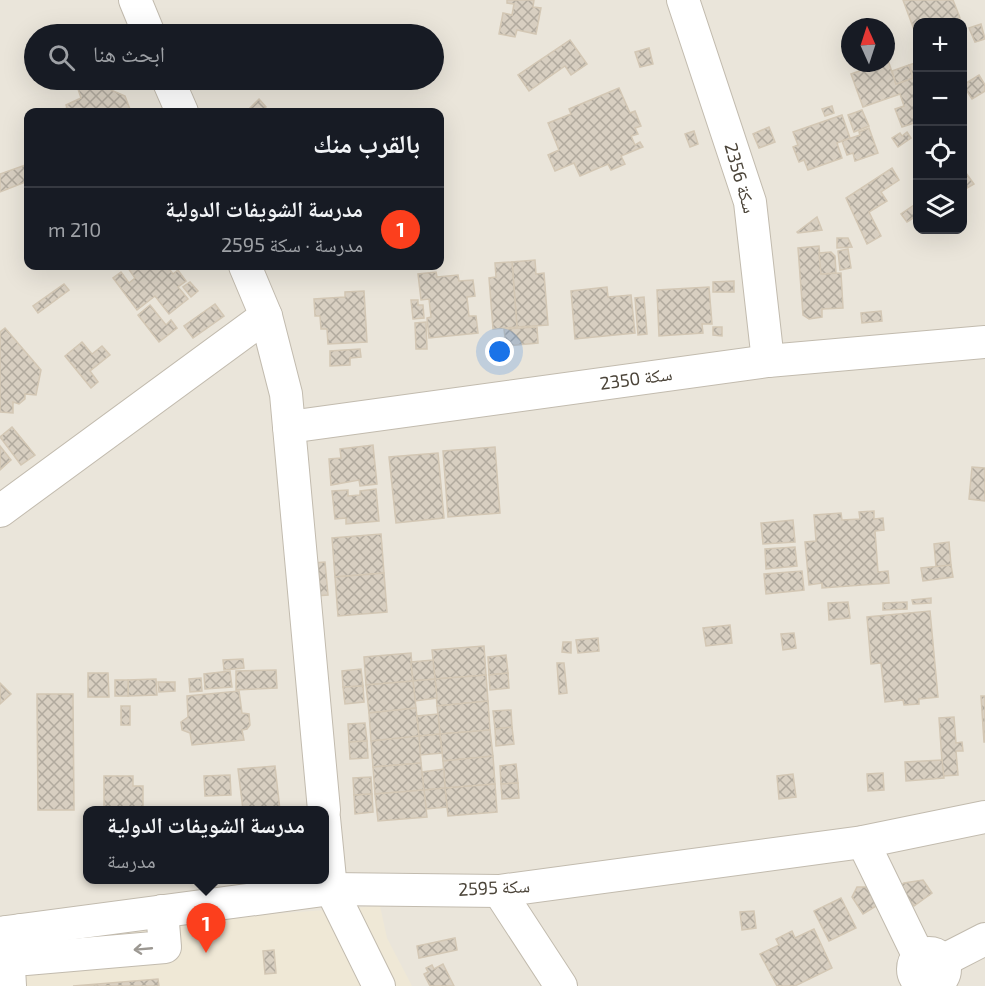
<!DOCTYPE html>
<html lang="ar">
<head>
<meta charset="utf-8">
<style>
  :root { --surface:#171b24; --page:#242831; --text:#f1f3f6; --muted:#9ea1a6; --line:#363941; --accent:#fc3f1d }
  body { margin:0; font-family:"Exo 2","Noto Naskh Arabic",sans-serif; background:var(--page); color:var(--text); direction:rtl }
  .controls { position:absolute; right:18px; top:18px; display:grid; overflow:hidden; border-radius:12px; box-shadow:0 6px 24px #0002 }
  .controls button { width:54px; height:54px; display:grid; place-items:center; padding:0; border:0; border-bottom:2px solid var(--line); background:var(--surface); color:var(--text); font:30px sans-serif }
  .compass { position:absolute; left:841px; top:18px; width:54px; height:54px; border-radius:50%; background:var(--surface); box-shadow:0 6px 24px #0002; rotate:357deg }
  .you { position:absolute; left:500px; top:352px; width:21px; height:21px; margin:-15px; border:4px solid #fff; border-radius:50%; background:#1a73e8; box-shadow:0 0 0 9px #1a73e833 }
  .badge { display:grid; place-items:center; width:39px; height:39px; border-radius:50%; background:var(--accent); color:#fff; font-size:20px; font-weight:700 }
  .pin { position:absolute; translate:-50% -50px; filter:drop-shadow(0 2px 3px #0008) }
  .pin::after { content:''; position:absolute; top:32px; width:21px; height:18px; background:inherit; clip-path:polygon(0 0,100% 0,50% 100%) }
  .popup { position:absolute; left:83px; top:806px; width:246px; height:78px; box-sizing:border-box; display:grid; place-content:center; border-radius:12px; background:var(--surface); filter:drop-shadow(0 2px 4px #0005); font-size:20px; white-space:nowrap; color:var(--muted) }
  .popup b { font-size:22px; color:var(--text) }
  .popup::after { content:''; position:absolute; left:50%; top:100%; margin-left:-12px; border:12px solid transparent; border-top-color:var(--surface) }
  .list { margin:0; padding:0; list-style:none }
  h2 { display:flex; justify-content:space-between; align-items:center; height:78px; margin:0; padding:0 24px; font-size:26px }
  h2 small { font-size:20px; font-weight:400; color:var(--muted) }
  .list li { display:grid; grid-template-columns:39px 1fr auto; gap:18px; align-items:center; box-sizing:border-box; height:84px; padding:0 24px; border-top:2px solid var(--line) }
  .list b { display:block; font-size:22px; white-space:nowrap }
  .list p { margin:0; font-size:20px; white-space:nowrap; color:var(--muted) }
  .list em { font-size:20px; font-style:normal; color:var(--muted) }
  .icon { flex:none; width:33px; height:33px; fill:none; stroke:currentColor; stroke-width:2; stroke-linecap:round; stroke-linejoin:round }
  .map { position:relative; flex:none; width:985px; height:986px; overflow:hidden; direction:ltr }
  .search { position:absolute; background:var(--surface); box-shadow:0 6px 24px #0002; left:24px; top:24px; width:420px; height:66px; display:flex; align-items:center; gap:15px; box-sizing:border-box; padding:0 21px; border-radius:33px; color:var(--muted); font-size:22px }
  .panel { position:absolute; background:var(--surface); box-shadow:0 6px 24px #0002; left:24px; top:108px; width:420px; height:162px; border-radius:12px; direction:rtl }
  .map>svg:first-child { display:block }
</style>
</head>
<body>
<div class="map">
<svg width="985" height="986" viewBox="0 0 985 986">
  <defs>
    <pattern id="building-cross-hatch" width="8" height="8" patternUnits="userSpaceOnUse" patternTransform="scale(1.5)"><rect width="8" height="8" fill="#d8cfc1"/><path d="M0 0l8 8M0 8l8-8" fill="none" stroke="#b1aa9e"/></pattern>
  </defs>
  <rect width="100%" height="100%" fill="#f6f3ec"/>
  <!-- residential -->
  <path fill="#eae5da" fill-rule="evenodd" d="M0 0H985V986H0ZM918 22H962V230H918ZM850 27H886V63H850ZM34 34H434V80H34ZM28 112H440V266H28ZM88 810H324V880H88Z"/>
  <!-- education -->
  <polygon fill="#efe8d6" points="380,906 387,938 412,986 22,986 16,933"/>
  <!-- building -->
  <g fill="url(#building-cross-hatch)" stroke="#d3c7b4" stroke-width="1.5">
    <polygon points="507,0 534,0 533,7 541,8 536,34 517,30 515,37 499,34 503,13 512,15 514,4 507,3"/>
    <polygon points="903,0 953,0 960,18 948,22 918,22 916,35"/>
    <polygon points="981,24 985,39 975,42 969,28"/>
    <polygon points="570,40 587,64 571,75 565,66 529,91 518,75"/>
    <polygon points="649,48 653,64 640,67 635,52"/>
    <polygon points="434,53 442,64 434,71"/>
    <polygon points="888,60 896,84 913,78 909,65 918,62 918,115 915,116 917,122 902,127 895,109 904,106 900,94 863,107 851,74 881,63 886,63"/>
    <polygon points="909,65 913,78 896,84 892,71"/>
    <polygon points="979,75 985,85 985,91 972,99 963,85"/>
    <polygon points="92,80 107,80 111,90 125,96 131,112 57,112 67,108 66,105 81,98 77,86"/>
    <polygon points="619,88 630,113 635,111 641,126 635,128 638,134 631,136 635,145 640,142 643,147 621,156 625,164 611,170 608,164 580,176 574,163 555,171 548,155 559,150 548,123 571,114 569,109"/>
    <polygon points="259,99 266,107 260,112 255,112 250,108"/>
    <polygon points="832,106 834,113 825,116 822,109"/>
    <polygon points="862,110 869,126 854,132 848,115"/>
    <polygon points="842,115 850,138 837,143 842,158 808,170 804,160 799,162 793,147 798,145 793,132"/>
    <polygon points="769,127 775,142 759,148 753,134"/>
    <polygon points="869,128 878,153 855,161 853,153 847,155 842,141 860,135 859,132"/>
    <polygon points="694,131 698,144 690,147 685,134"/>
    <polygon points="907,132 911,138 898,147 892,138 900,133 902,136"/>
    <polygon points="28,164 28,181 0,192 0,174"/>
    <polygon points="892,168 899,180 881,192 887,201 869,212 881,236 867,244 846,198"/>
    <polygon points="966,173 974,184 962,191 962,175"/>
    <polygon points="917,203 918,215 907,222 901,214"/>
    <polygon points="817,217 822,230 798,233 797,232"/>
    <polygon points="837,238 848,238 852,247 837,248"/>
    <polygon points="819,246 821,274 841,273 843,308 822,309 822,317 809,319 803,315 798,248"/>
    <polygon points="848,249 851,268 840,270 838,251"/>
    <polygon points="831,252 835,256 836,273 821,274 819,253"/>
    <polygon points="535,260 536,274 544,273 548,325 517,327 512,262"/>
    <polygon points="512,262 517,327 493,329 489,278 496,277 495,263"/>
    <polygon points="132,266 150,266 153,268 157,266 167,266 173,274 178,270 186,281 178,287 188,299 169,314 155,296 137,310 113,278 121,272 129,283 135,278 128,268"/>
    <polygon points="436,272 437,277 458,275 459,281 473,280 475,296 467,297 469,316 476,316 478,333 429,338 427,318 431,317 429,299 421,300 418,274"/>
    <polygon points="734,281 734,292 713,292 713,282"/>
    <polygon points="190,282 198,291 191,297 183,287"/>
    <polygon points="64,284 69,290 38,313 33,306"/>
    <polygon points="607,287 608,297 631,295 635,333 575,339 571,291"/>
    <polygon points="709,287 712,324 702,324 703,333 659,336 657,290"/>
    <polygon points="364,291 367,342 328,344 327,329 321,329 320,316 315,316 314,299 345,297 345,292"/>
    <polygon points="644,297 647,334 638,335 635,298"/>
    <polygon points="411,300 418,300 418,305 423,305 424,318 413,319"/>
    <polygon points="215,304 224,316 193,338 184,326"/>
    <polygon points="150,305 166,325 171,320 177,328 159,342 138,315"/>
    <polygon points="881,311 882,321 862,323 861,313"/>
    <polygon points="426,322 427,349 416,349 415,323"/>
    <polygon points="537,327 538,343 506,346 504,329"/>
    <polygon points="713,327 722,327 722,336 713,335"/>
    <polygon points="5,328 41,370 36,395 25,394 25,399 19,404 13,402 13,413 0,412 0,332"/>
    <polygon points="82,342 92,354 102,346 110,355 90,371 98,382 91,388 65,356"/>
    <polygon points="360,349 361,357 350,358 350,365 330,366 330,351"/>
    <polygon points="12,427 35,455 21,465 0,437"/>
    <polygon points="373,445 377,484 360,486 359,480 331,485 329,459 341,458 340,449"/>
    <polygon points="0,446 11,460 0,470"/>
    <polygon points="495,447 500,513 448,517 443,451"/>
    <polygon points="438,453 444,518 396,523 389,457"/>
    <polygon points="972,467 985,468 985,501 969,499"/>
    <polygon points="376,489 379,521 346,524 346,518 335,519 332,491 348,490 348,496 360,495 360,491"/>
    <polygon points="874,511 874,519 883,518 884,530 875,531 878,572 888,571 889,583 822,588 822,583 809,585 805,542 816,541 814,515 841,513 842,520 860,519 859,512"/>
    <polygon points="793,520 795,542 763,544 761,523"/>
    <polygon points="381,534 384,573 335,577 332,538"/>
    <polygon points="949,542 951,565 936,567 934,544"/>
    <polygon points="795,547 797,566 766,569 765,549"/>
    <polygon points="325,562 328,595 315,596 313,563"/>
    <polygon points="951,565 953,577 923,581 921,568"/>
    <polygon points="802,571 804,590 766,594 764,574"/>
    <polygon points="384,573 387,612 338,616 335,577"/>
    <polygon points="931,598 931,603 913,604 912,600"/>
    <polygon points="848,602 850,618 829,620 828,603"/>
    <polygon points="907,602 907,609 883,610 883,603"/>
    <polygon points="930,611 938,697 919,699 919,704 904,705 903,700 885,702 881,663 871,664 867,617"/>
    <polygon points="730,625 732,643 706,646 703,628"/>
    <polygon points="794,633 796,648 783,650 781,634"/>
    <polygon points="598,638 599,651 578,653 576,640"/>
    <polygon points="563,642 571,642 571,653 562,652"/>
    <polygon points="484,646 486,675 435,679 432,650"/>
    <polygon points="411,653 413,681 366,685 364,657"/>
    <polygon points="506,655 508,673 489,675 488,657"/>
    <polygon points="243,659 244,668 224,670 223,660"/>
    <polygon points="433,660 435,679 413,681 411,662"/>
    <polygon points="557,663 564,663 567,693 559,694"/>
    <polygon points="361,669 363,686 343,687 342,671"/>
    <polygon points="276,670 277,688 236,690 236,671"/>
    <polygon points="230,671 232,687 205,689 204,674"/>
    <polygon points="88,673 108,673 109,697 88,697"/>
    <polygon points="508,673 509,688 490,690 489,675"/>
    <polygon points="486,675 488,701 437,706 435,679"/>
    <polygon points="201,678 202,691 190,692 189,679"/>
    <polygon points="156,679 157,695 128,696 128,680"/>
    <polygon points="435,679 437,698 415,701 413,681"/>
    <rect x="115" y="680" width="13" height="16"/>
    <polygon points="413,681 416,708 369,713 366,685"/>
    <polygon points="158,682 175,682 175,691 159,692"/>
    <polygon points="0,683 11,694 0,704"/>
    <polygon points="363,686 364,702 345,704 343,687"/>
    <polygon points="239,691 242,713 249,714 250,725 247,729 242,730 244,740 192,745 190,733 182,730 181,722 188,717 187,696"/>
    <polygon points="37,694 73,694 74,810 38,810"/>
    <polygon points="981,696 985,696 985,742 984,742"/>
    <polygon points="488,701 490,730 440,734 437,706"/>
    <rect x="121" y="706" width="9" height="19"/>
    <polygon points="416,708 419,736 371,741 369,713"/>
    <polygon points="511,710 512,727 495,729 493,711"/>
    <polygon points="438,714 440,734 419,736 417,716"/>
    <polygon points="954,717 956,743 962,742 963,751 956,751 958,775 943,776 939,718"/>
    <polygon points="365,723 367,741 349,742 348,724"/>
    <polygon points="512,727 514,744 496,746 495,729"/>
    <polygon points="490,730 493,756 443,761 440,734"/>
    <polygon points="440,734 442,753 420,755 419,736"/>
    <polygon points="419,736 421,763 373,767 371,741"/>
    <polygon points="367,741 368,758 350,759 349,742"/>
    <polygon points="493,756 495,784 445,788 443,761"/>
    <polygon points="942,760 944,778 906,781 905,762"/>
    <polygon points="421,763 424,790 375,794 373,767"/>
    <polygon points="516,764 518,783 501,784 500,766"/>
    <polygon points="275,766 280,810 243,810 238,769"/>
    <polygon points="444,769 445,788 424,790 422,772"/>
    <polygon points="883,773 884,790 868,791 867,774"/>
    <polygon points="793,774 796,797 779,799 777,776"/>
    <polygon points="230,775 231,795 205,796 204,776"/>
    <polygon points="104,776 133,776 133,786 143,786 143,810 104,810"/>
    <polygon points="371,777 372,794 354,795 353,778"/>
    <polygon points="518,783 519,798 502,799 501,784"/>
    <polygon points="495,784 497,812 448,816 445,788"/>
    <polygon points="445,788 447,807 426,809 424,790"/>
    <polygon points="424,790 427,817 378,821 375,794"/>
    <polygon points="372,794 373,812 355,814 354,795"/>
    <polygon points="923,880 932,893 914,906 907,897 882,914 876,906 863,914 852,897 857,887 867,887 877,902 904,883"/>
    <polygon points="841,898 856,928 829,941 814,911"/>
    <polygon points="754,911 756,928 742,930 740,912"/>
    <polygon points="814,929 832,968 795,986 777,986 760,954 779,945 776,939 792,931 795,938"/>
    <polygon points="455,938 457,950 419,958 417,946"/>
    <polygon points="274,950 276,973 265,974 263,951"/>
    <polygon points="443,964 454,986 430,986 424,974 428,972 426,968 432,965 434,969"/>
    <polygon points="158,979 159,986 73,986"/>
  </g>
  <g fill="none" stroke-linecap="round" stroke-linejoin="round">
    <defs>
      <g id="minor">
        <polyline points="135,0 149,34"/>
        <polyline points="683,0 750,202 768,361"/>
        <polyline points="168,80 182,112"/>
        <polyline points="245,266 266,316 286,394 324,810"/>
        <polyline points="289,427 768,361 985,342"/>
        <polyline points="0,511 266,316"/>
        <polyline points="324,818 331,889 379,986"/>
        <polyline points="863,842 919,957"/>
        <polyline points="499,891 561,986"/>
        <polyline points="21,930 26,959 165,947 162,911"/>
        <polyline points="7,932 10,986"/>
        <polyline points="0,933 331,889 499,891 863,842 985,817"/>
        <circle cx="929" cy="969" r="16"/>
        <polyline points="942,961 985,939"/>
      </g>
    </defs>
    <!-- minor casing -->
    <use href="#minor" stroke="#c2bbae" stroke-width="34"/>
    <!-- minor -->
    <use href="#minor" stroke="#fff" stroke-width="32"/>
  </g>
  <!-- one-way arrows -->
  <defs><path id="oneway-shaft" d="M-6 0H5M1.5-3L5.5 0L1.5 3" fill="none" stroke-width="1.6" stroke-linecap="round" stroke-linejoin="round" transform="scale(1.5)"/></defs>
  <use stroke="#9c9892" href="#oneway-shaft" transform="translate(143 949) rotate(175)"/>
  <g text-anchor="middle" stroke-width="6" stroke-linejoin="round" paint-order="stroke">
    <!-- street labels -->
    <g font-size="18" fill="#4b4439" stroke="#fff">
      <text transform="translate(740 178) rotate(74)" y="6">سكة 2356</text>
      <text transform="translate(636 379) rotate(-8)" y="6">سكة 2350</text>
      <text transform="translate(494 888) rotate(-3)" y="6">سكة 2595</text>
    </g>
  </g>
</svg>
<div class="controls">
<button>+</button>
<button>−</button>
<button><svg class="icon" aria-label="locate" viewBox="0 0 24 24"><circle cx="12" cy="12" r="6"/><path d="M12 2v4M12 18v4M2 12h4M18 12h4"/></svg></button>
<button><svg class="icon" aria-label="layers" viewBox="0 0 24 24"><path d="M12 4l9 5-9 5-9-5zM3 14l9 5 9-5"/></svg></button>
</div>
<svg class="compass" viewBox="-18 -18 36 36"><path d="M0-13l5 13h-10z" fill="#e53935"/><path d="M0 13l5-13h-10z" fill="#9ea1a6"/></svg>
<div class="you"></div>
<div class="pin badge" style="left:206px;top:953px">1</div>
<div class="popup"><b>مدرسة الشويفات الدولية</b>مدرسة</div>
<div class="search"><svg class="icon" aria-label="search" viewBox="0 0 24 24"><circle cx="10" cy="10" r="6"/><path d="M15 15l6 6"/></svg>ابحث هنا</div>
<section class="panel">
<h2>بالقرب منك<small></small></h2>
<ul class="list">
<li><span class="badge">1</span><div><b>مدرسة الشويفات الدولية</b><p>مدرسة · سكة 2595</p></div><em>210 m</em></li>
</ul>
</section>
</div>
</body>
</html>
